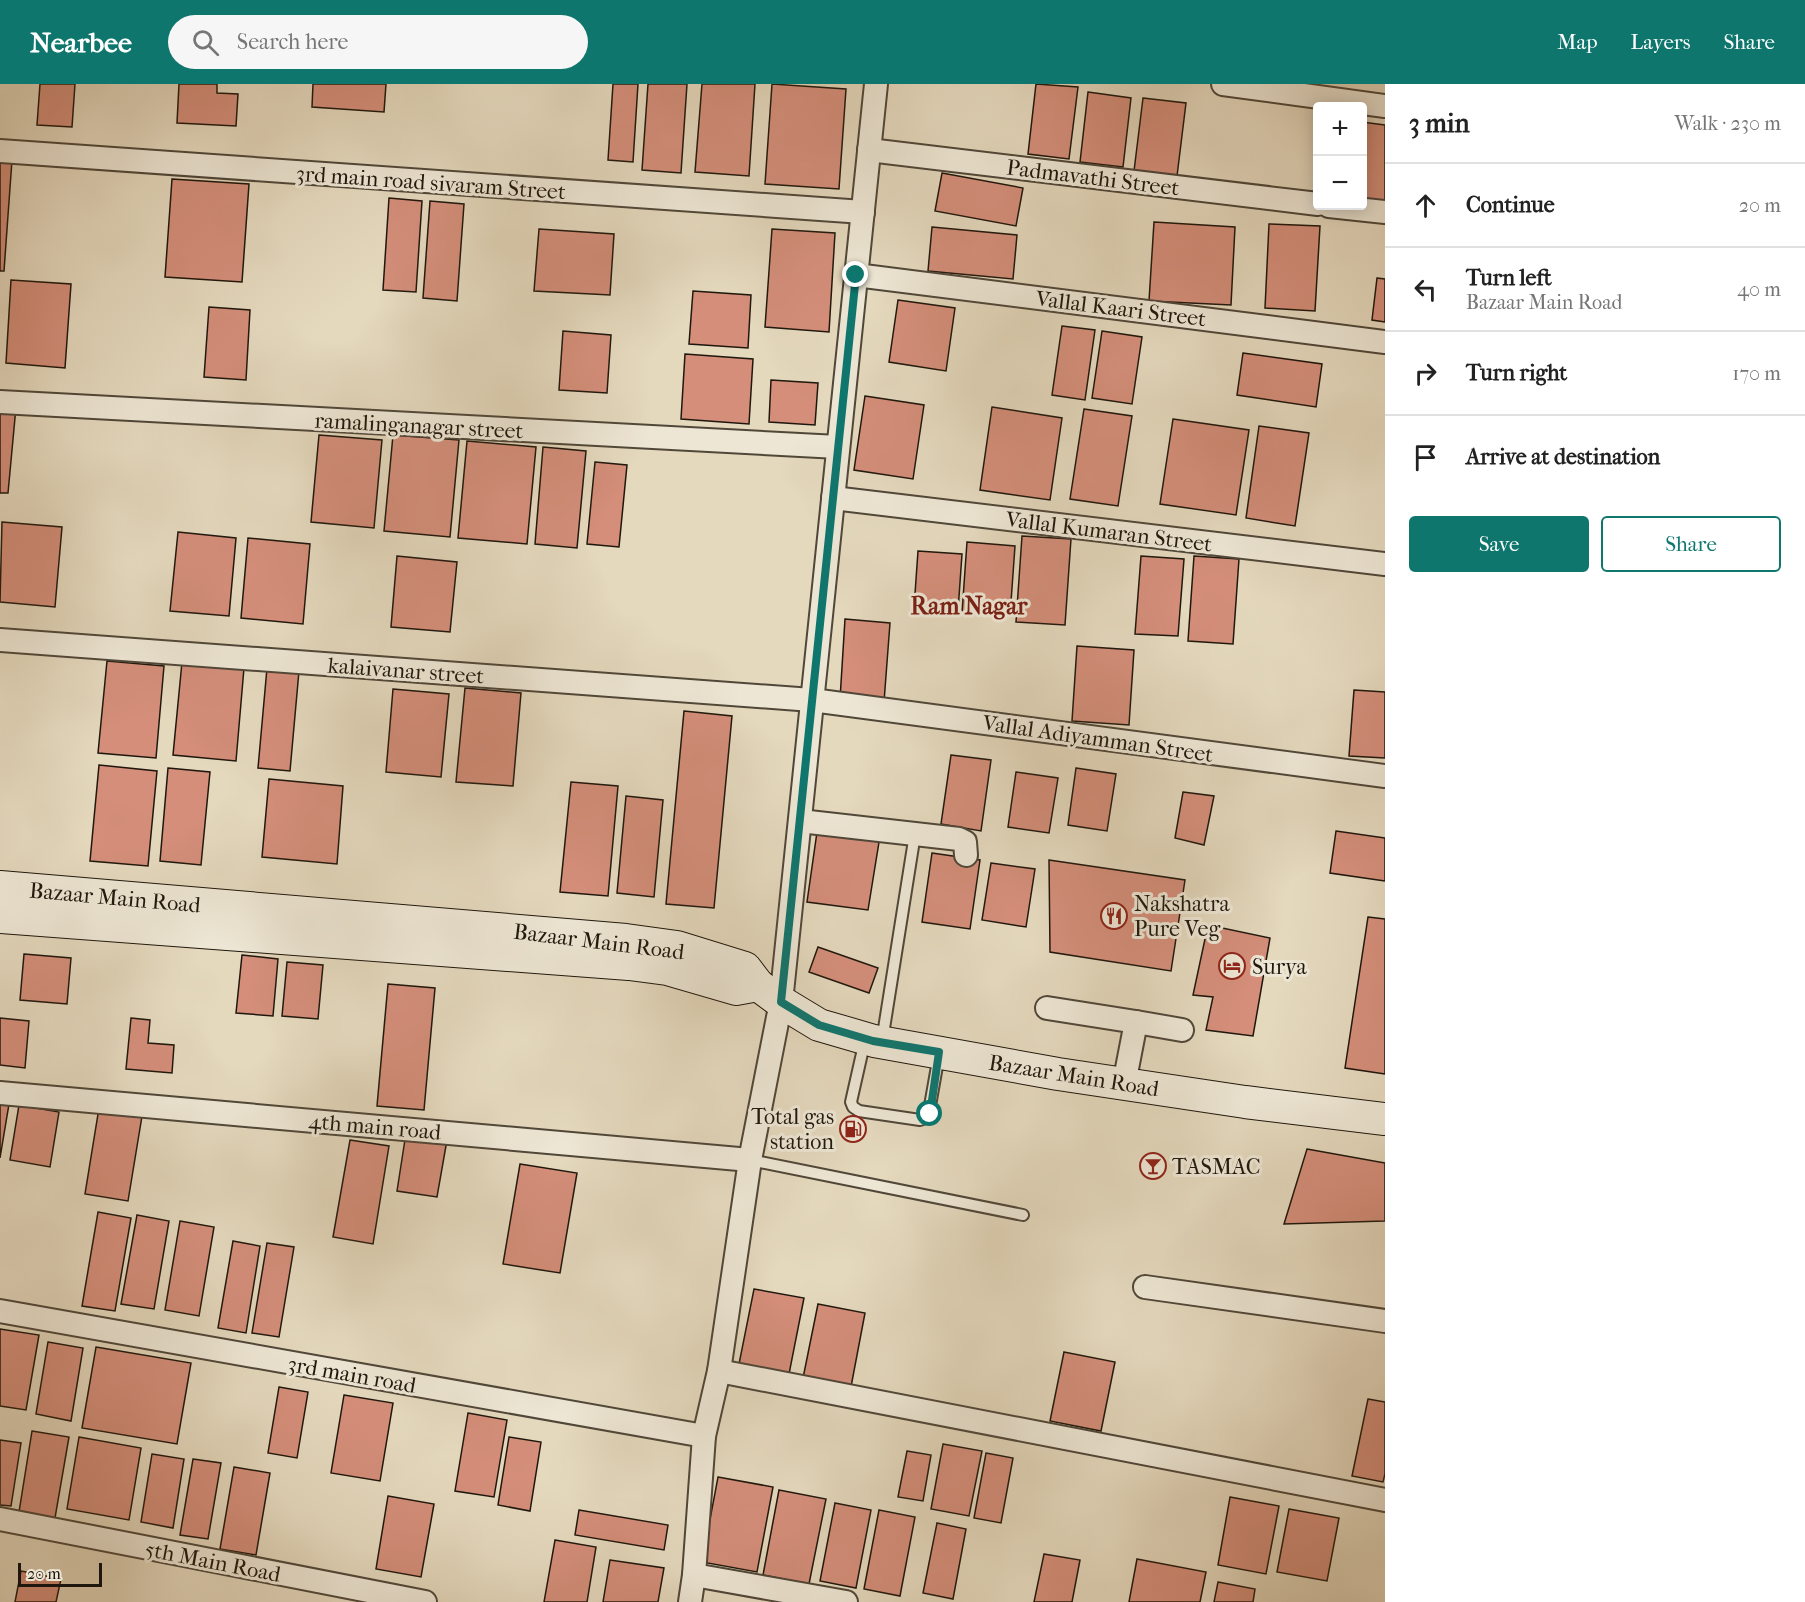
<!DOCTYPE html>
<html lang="en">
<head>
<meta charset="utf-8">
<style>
  :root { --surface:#fff; --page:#f6f6f6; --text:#222; --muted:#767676; --line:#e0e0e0; --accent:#0f766e }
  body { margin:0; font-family:"IM FELL French Canon",serif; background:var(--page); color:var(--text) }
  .controls { position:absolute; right:18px; top:18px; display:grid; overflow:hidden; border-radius:6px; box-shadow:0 3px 15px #0003 }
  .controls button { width:54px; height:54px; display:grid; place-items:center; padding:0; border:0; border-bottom:2px solid var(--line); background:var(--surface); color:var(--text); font:30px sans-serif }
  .scale { position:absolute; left:18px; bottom:15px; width:84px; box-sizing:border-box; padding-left:6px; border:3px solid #1f170d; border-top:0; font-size:16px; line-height:21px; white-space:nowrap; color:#1f170d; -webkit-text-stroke:4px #ede6d4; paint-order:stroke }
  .stop { position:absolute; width:18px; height:18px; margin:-14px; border:4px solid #0f766e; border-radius:50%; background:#fff }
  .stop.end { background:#0f766e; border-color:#fff; box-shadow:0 2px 6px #0008 }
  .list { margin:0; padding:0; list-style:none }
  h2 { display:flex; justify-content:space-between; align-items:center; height:78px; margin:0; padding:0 24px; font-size:26px }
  h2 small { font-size:20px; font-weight:400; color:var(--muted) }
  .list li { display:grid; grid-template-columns:39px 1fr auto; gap:18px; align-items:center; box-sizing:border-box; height:84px; padding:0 24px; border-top:2px solid var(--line) }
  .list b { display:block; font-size:22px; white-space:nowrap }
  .list p { margin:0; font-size:20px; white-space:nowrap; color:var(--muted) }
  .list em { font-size:20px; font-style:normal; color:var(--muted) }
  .actions { display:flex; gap:12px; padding:18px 24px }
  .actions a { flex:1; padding:14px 0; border:2px solid var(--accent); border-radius:6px; text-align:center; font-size:21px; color:var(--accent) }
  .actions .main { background:var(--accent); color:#fff }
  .icon { flex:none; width:33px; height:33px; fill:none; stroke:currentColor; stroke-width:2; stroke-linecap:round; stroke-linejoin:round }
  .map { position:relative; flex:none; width:1385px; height:1518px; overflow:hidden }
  header { display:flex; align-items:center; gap:36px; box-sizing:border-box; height:84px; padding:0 30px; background:var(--accent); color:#fff }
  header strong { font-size:28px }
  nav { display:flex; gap:33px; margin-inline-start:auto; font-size:21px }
  .search { width:420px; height:54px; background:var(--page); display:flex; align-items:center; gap:15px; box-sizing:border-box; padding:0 21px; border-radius:33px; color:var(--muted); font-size:22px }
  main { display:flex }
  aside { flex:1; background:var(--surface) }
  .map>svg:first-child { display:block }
</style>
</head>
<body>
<header>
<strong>Nearbee</strong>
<div class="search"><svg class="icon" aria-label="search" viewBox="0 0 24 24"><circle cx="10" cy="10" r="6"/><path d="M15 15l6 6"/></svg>Search here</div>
<nav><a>Map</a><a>Layers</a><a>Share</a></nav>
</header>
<main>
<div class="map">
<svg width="1385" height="1518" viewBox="0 0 1385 1518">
  <rect width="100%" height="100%" fill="#e4d8bd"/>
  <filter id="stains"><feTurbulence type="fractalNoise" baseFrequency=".00333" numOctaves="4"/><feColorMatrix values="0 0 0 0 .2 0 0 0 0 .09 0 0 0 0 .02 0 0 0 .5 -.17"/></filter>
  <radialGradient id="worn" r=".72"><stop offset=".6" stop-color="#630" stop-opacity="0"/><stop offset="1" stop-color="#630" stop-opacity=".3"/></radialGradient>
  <!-- building -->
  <g fill="#d48e7a" stroke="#1f170d" stroke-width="1.5">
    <polygon points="40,0 75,0 72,43 37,41"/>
    <polygon points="179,0 217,0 217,9 238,10 236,42 177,39"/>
    <polygon points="313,0 386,0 384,28 312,23"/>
    <polygon points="613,0 638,0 633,78 608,76"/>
    <polygon points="648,0 687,0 681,89 642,86"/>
    <polygon points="702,0 755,0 749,92 695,88"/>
    <polygon points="772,0 846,5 839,105 765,100"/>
    <polygon points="1036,0 1078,3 1069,75 1028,70"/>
    <polygon points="1088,8 1131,14 1123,83 1080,78"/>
    <polygon points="1143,14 1186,19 1177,92 1134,87"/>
    <polygon points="1362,38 1385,41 1385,118 1362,115"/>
    <polygon points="0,76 12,76 4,187 0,187"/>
    <polygon points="942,89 1023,104 1016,142 935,127"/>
    <polygon points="172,95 249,100 242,198 165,193"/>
    <polygon points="389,114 422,117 416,208 383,206"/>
    <polygon points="430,117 464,120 457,217 423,214"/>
    <polygon points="1154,138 1235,143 1231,221 1149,217"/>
    <polygon points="1269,140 1320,142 1315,227 1265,224"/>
    <polygon points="932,143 1017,151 1013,195 928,187"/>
    <polygon points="539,145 614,150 610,211 534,207"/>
    <polygon points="772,145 835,149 829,248 765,243"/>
    <polygon points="1377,194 1385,195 1385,238 1372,236"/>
    <polygon points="11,196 71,200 65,284 6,279"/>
    <polygon points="693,207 751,211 748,264 689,260"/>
    <polygon points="898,216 955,224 946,287 889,278"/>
    <polygon points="209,223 250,226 246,296 204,293"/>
    <polygon points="1062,242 1095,246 1085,316 1052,311"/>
    <polygon points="563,247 611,251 607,309 559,306"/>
    <polygon points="1102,247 1142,253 1132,320 1092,314"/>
    <polygon points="1243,269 1322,280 1316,323 1237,311"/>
    <polygon points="685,270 753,275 749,340 681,335"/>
    <polygon points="771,296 818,299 815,341 769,338"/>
    <polygon points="865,312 924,321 913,395 854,386"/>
    <polygon points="0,322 16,323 8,409 0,409"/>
    <polygon points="992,323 1062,334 1050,416 980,406"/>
    <polygon points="1084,325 1132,332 1118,422 1070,415"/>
    <polygon points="1173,335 1249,346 1236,431 1160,420"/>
    <polygon points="1259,342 1309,349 1295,442 1246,434"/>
    <polygon points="319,351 382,356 374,444 311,438"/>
    <polygon points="393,351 459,356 450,453 384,447"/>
    <polygon points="467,357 536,363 527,460 458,454"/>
    <polygon points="543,363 586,367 577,464 535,460"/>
    <polygon points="595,378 627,381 619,463 587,460"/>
    <polygon points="2,438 62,443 55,523 0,518"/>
    <polygon points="178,448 236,454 229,532 170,527"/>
    <polygon points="1022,452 1071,455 1065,541 1016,538"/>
    <polygon points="248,454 310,460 303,540 241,534"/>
    <polygon points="967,458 1015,462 1010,532 962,529"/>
    <polygon points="918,467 962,470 958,527 914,524"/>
    <polygon points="397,472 457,478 450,548 391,543"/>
    <polygon points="1141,472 1184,475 1178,552 1135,550"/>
    <polygon points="1194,472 1239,475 1233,560 1188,557"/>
    <polygon points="845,535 890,539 884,618 840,615"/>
    <polygon points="1077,562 1134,566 1129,641 1072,637"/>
    <polygon points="107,577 164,582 156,674 98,669"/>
    <polygon points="182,578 244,584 236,677 173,671"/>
    <polygon points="267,584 299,587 290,687 258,684"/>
    <polygon points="465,604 521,609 513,702 456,698"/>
    <polygon points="393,605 449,610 441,693 386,688"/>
    <polygon points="1354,606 1385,608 1385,674 1349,672"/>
    <polygon points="684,627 732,632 714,824 666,820"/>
    <polygon points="951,671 991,676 981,747 941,740"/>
    <polygon points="99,681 157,687 148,782 90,777"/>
    <polygon points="168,684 210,688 201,781 160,777"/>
    <polygon points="1076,684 1116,690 1107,747 1068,741"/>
    <polygon points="1016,688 1058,694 1049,749 1008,743"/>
    <polygon points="269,695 343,702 337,780 262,773"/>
    <polygon points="571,698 618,702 608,812 560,808"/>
    <polygon points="1183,708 1214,712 1204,761 1175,754"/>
    <polygon points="626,712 663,716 654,813 617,809"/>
    <polygon points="1336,747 1385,754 1385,797 1330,789"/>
    <polygon points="817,748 879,758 868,826 807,818"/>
    <polygon points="932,769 980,776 970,845 922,838"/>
    <polygon points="1049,776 1185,796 1171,887 1050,868"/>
    <polygon points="991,779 1035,785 1026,843 982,836"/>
    <polygon points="1368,833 1385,835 1385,990 1345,984"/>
    <polygon points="1208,841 1270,854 1253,952 1206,946 1213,913 1193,911"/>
    <polygon points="818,863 878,884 869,909 809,888"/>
    <polygon points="24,870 71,874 67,920 20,916"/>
    <polygon points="242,871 278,875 273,932 236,929"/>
    <polygon points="287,878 323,881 318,935 282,932"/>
    <polygon points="388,900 435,904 424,1026 377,1022"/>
    <polygon points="0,934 29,937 25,984 0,981"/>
    <polygon points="131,934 150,936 148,959 174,961 172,989 126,985"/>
    <polygon points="0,1018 9,1020 0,1074"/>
    <polygon points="19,1021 59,1028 50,1083 10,1076"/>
    <polygon points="99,1024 142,1032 128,1117 85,1110"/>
    <polygon points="406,1049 447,1056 437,1113 397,1107"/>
    <polygon points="350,1056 389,1062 373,1160 333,1153"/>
    <polygon points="1307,1065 1385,1079 1385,1137 1284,1140"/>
    <polygon points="520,1080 577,1089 560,1189 503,1180"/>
    <polygon points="98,1128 131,1134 115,1227 82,1222"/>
    <polygon points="137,1131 169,1137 154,1225 121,1220"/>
    <polygon points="180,1137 214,1143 199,1232 165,1226"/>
    <polygon points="233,1157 260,1162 246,1249 218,1244"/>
    <polygon points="267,1159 294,1163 279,1253 252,1249"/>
    <polygon points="754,1205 804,1214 788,1295 738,1285"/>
    <polygon points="818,1220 865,1229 850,1308 802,1299"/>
    <polygon points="0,1245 39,1251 26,1326 0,1322"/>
    <polygon points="48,1258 83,1264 71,1337 36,1330"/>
    <polygon points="96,1263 191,1279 177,1360 82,1344"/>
    <polygon points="1064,1268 1115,1278 1101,1347 1050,1337"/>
    <polygon points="279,1303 308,1308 297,1374 268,1369"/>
    <polygon points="344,1311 393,1319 380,1397 331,1389"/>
    <polygon points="1368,1315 1385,1318 1385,1390 1383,1398 1352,1392"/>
    <polygon points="468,1329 507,1336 494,1413 455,1407"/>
    <polygon points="32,1347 69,1353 55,1434 19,1428"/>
    <polygon points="79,1353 141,1364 129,1436 67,1425"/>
    <polygon points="509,1353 541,1358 530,1427 498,1421"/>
    <polygon points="0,1356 21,1359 11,1422 0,1421"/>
    <polygon points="943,1360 982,1367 969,1432 931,1425"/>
    <polygon points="907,1367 931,1371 923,1417 898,1413"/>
    <polygon points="986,1369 1013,1374 1001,1439 974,1434"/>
    <polygon points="152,1370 184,1375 173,1444 141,1438"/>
    <polygon points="193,1375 221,1379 208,1455 180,1451"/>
    <polygon points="234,1383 270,1389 256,1471 220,1465"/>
    <polygon points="718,1393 773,1403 757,1488 702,1478"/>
    <polygon points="779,1406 826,1415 809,1500 763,1491"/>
    <polygon points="388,1412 434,1420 421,1493 376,1485"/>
    <polygon points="1230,1413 1279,1422 1266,1490 1218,1481"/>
    <polygon points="835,1419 871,1426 856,1504 820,1497"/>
    <polygon points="1289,1425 1339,1434 1327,1497 1277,1488"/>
    <polygon points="579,1426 668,1441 664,1466 575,1451"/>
    <polygon points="879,1426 915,1433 900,1512 864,1505"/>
    <polygon points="937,1439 966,1445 953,1515 923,1509"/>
    <polygon points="555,1456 596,1463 587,1518 544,1518"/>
    <polygon points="1044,1470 1080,1476 1072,1518 1034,1518"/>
    <polygon points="1137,1475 1206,1488 1200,1518 1129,1518"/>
    <polygon points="610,1476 664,1484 658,1518 603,1518"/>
    <polygon points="21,1487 61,1495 56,1518 15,1518"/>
    <polygon points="1218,1498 1255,1505 1253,1518 1214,1518"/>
  </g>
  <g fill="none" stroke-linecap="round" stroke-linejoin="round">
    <defs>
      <g id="lane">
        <polyline points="865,956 851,1018 853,1023 859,1027 920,1036 928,1033 939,971"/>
        <polyline points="882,957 915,750"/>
        <polyline points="750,1076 1023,1131"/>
      </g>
      <g id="street">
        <polyline points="1223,0 1385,22"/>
        <polyline points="869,66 1318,120"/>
        <polyline points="0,67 863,128"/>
        <polyline points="1329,122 1385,128"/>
        <polyline points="856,191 1385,258"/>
        <polyline points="0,318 838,363"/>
        <polyline points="833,414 1385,480"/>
        <polyline points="0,556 812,616 1385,692"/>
        <polyline points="800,737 959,755 965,758 966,771"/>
        <polyline points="1047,924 1136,938"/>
        <polyline points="1124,1000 1136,938 1182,946"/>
        <polyline points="0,1009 750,1076"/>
        <polyline points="1145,1203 1385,1237"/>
        <polyline points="0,1227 704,1352"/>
        <polyline points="719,1287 1385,1416"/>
        <polyline points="0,1435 425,1518"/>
        <polyline points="694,1491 846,1518"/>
        <polyline points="690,1518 694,1491 704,1352 719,1287 750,1076 781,918 876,0"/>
      </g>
      <g id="secondary">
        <polyline points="0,803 626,856 677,863 745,884 758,901 781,918 819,941 874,957 1058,990 1245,1018 1385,1035"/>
        <polyline points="0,833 629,880 667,885 736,905 758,901"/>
      </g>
    </defs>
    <!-- lane casing -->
    <use href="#lane" stroke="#504739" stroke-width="14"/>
    <!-- street casing -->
    <use href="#street" stroke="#504739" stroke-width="26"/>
    <!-- secondary casing -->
    <use href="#secondary" stroke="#1f170d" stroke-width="34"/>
    <!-- lane -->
    <use href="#lane" stroke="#ede6d4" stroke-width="10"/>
    <!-- street -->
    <use href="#street" stroke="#ede6d4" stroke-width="22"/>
    <!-- secondary -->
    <use href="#secondary" stroke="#ede6d4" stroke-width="32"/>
  </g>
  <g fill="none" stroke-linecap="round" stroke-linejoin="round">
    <!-- route -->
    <polyline stroke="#0f766e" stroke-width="8" points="856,191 781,918 819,941 873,957 939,968 930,1030"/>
  </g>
  <!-- icons -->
  <defs>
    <symbol id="restaurant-ring" viewBox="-11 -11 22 22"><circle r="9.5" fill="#ede6d4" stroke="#8f2418" stroke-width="1.5"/><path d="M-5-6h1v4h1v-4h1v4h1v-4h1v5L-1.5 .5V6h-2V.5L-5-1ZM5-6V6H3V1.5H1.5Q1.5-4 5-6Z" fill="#8f2418"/></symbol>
    <symbol id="hotel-ring" viewBox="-11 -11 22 22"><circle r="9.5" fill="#ede6d4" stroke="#8f2418" stroke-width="1.5"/><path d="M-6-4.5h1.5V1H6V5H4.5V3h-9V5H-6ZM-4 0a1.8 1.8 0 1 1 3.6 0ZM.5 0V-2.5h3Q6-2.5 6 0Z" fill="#8f2418"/></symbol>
    <symbol id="fuel-ring" viewBox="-11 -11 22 22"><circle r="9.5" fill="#ede6d4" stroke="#8f2418" stroke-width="1.5"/><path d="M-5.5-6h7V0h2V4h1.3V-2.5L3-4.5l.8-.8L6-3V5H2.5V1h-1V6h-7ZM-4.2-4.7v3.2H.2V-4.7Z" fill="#8f2418"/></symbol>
    <symbol id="bar-ring" viewBox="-11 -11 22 22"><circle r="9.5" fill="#ede6d4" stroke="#8f2418" stroke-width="1.5"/><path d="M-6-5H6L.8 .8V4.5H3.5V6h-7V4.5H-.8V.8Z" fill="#8f2418"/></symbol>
  </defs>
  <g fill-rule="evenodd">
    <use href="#restaurant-ring" x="1099" y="817" width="30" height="30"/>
    <use href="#hotel-ring" x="1217" y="867" width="30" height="30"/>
    <use href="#fuel-ring" x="838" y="1030" width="30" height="30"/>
    <use href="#bar-ring" x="1138" y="1067" width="30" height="30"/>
  </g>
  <g text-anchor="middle" stroke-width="6" stroke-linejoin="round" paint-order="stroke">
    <!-- street labels -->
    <g font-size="22" fill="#1f170d" stroke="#ede6d4">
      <text transform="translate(1093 93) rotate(7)" y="8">Padmavathi Street</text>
      <text transform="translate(431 98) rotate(4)" y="8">3rd main road sivaram Street</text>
      <text transform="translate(1121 224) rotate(7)" y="8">Vallal Kaari Street</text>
      <text transform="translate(419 341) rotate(3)" y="8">ramalinganagar street</text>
      <text transform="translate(1109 447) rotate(7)" y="8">Vallal Kumaran Street</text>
      <text transform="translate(406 586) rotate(4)" y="8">kalaivanar street</text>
      <text transform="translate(1098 654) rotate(8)" y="8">Vallal Adiyamman Street</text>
      <text transform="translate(115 813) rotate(5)" y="8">Bazaar Main Road</text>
      <text transform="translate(599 857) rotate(7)" y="8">Bazaar Main Road</text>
      <text transform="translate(1074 991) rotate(9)" y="8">Bazaar Main Road</text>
      <text transform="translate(375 1042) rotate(5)" y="8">4th main road</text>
      <text transform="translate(352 1290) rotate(10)" y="8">3rd main road</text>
      <text transform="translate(213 1477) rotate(11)" y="8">5th Main Road</text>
    </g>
    <!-- poi labels -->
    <g font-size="22" fill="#1f170d" stroke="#ede6d4" text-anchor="start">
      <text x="1134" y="827">Nakshatra<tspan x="1134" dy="25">Pure Veg</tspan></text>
      <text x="1252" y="890">Surya</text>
      <text x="834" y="1040" text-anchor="end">Total gas<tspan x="834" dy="25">station</tspan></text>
      <text x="1172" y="1090">TASMAC</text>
    </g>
    <!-- neighbourhood labels -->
    <g font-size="24" font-weight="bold" fill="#7a1f14" stroke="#ede6d4">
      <text x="969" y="530">Ram Nagar</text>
    </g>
  </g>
  <rect width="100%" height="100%" filter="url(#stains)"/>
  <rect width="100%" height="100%" fill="url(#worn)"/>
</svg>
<div class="controls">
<button>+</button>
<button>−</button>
</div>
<div class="scale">20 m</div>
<div class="stop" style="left:930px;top:1030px"></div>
<div class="stop end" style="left:856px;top:191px"></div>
</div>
<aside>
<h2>3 min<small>Walk · 230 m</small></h2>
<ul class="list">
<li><svg class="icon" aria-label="ahead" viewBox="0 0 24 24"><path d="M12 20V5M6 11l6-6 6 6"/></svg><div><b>Continue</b></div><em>20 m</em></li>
<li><svg class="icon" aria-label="left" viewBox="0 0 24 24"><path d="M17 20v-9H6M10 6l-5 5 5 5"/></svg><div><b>Turn left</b><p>Bazaar Main Road</p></div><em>40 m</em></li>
<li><svg class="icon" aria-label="right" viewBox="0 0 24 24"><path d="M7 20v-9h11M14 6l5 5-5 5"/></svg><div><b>Turn right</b></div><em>170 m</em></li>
<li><svg class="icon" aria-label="arrive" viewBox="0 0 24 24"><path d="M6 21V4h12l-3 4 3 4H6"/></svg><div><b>Arrive at destination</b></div></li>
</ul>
<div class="actions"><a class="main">Save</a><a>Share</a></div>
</aside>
</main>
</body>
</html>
